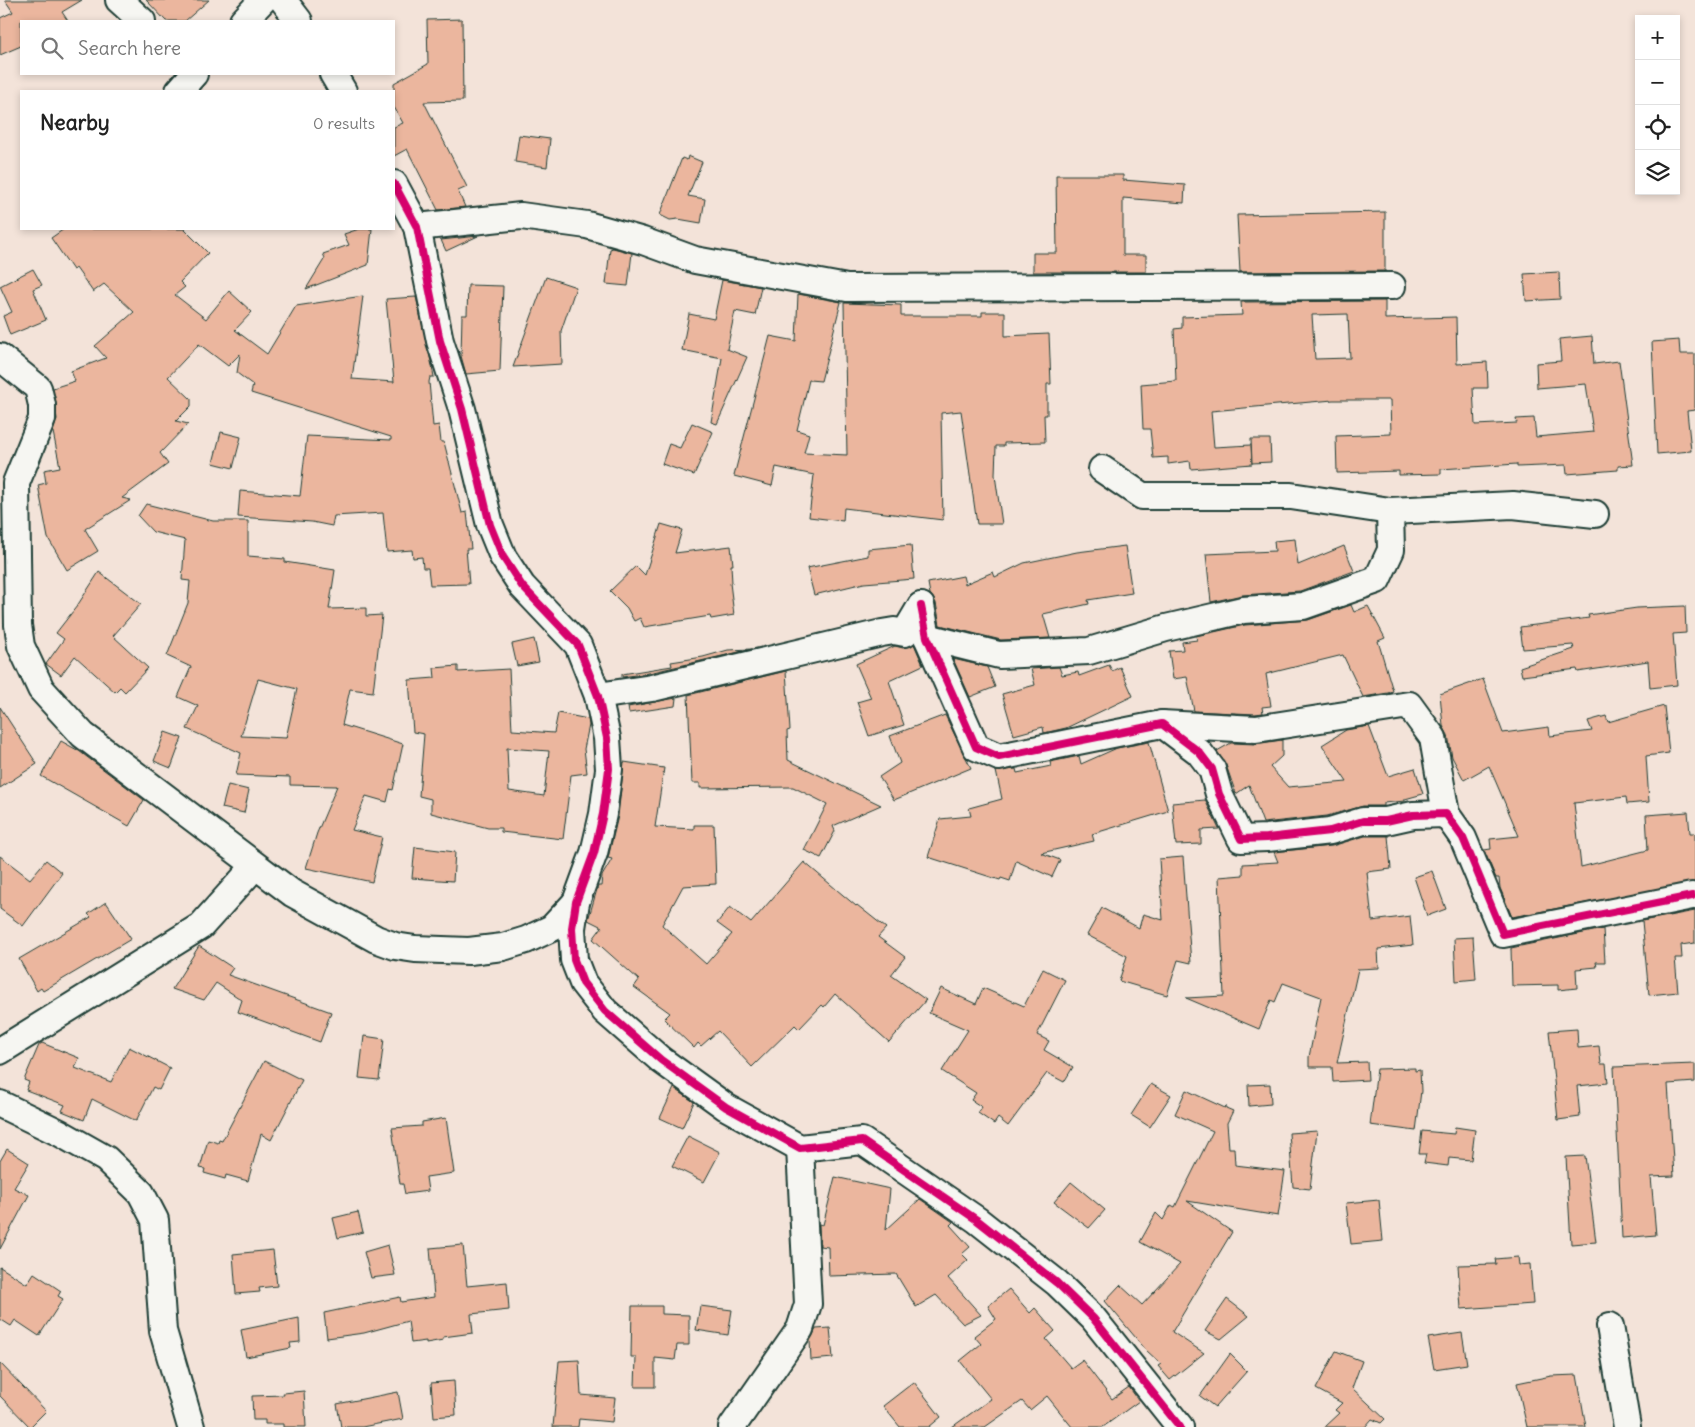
<!DOCTYPE html>
<html lang="en">
<head>
<meta charset="utf-8">
<style>
  :root { --surface:#fff; --page:#f6f6f6; --text:#222; --muted:#767676; --line:#e0e0e0 }
  body { margin:0; font-family:Delius,sans-serif; background:var(--page); color:var(--text) }
  .controls { position:absolute; right:15px; top:15px; display:grid; overflow:hidden; border-radius:0px; box-shadow:0 2px 8px #0003 }
  .controls button { width:45px; height:45px; display:grid; place-items:center; padding:0; border:0; border-bottom:1px solid var(--line); background:var(--surface); color:var(--text); font:25px sans-serif }
  .list { margin:0; padding:0; list-style:none }
  h2 { display:flex; justify-content:space-between; align-items:center; height:65px; margin:0; padding:0 20px; font-size:21px }
  h2 small { font-size:16px; font-weight:400; color:var(--muted) }
  .icon { flex:none; width:28px; height:28px; fill:none; stroke:currentColor; stroke-width:2; stroke-linecap:round; stroke-linejoin:round }
  .map { position:relative; flex:none; width:1695px; height:1427px; overflow:hidden }
  .search { position:absolute; background:var(--surface); box-shadow:0 2px 8px #0003; left:20px; top:20px; width:375px; height:55px; display:flex; align-items:center; gap:12px; box-sizing:border-box; padding:0 18px; border-radius:0px; color:var(--muted); font-size:19px }
  .panel { position:absolute; background:var(--surface); box-shadow:0 2px 8px #0003; left:20px; top:90px; width:375px; height:140px; border-radius:0px }
  .map>svg:first-child { display:block }
</style>
</head>
<body>
<div class="map">
<svg width="1695" height="1427" viewBox="0 0 1695 1427">
  <rect width="100%" height="100%" fill="#f3e3d9"/>
  <filter id="ink" filterUnits="userSpaceOnUse"><feTurbulence type="fractalNoise" baseFrequency=".02" numOctaves="2"/><feDisplacementMap in="SourceGraphic" scale="10" xChannelSelector="R" yChannelSelector="G"/><feConvolveMatrix kernelMatrix="1 2 1 2 8 2 1 2 1" color-interpolation-filters="sRGB"/></filter>
  <g filter="url(#ink)">
    <!-- building -->
    <g fill="#ebb69e" stroke="#1f3d34" fill-rule="evenodd">
      <polygon points="5,0 82,0 62,12 68,21 21,21 21,46 0,55 0,18 13,12"/>
      <polygon points="146,0 209,0 185,21 166,21"/>
      <polygon points="462,19 463,101 424,102 467,187 458,191 465,207 438,210 407,149 394,156 394,127 403,123 394,107 394,83 428,64 427,20"/>
      <polygon points="519,135 550,139 547,167 515,162"/>
      <polygon points="688,156 702,162 688,196 705,199 701,223 678,219 670,220 660,215 682,158 687,160"/>
      <polygon points="1056,175 1123,175 1123,180 1185,185 1184,203 1123,198 1123,255 1146,255 1146,272 1033,272 1033,253 1057,253"/>
      <polygon points="1385,212 1385,271 1240,272 1237,215"/>
      <polygon points="64,229 184,229 208,253 180,282 185,287 175,295 206,319 229,291 252,312 235,330 267,354 296,306 363,296 352,379 394,382 386,299 416,297 432,366 434,377 430,377 429,382 433,426 439,425 441,442 444,442 462,513 467,512 471,549 466,549 469,584 430,585 428,568 423,568 422,557 413,558 412,550 387,552 383,513 334,516 332,526 312,522 238,517 240,491 300,496 307,436 391,440 391,437 251,393 253,385 237,373 240,354 228,366 199,344 168,377 191,399 191,406 176,421 188,424 160,453 168,464 122,498 131,500 85,529 98,551 67,570 48,538 38,485 46,483 44,470 60,467 53,432 57,419 53,388 75,381 71,371 106,358 95,346 134,312 104,284 93,292 76,268 73,270 51,238"/>
      <polygon points="359,229 372,229 368,265 306,289 325,258 323,254 349,245 344,234"/>
      <polygon points="478,236 446,251 441,240"/>
      <polygon points="613,248 632,253 628,286 606,284 610,249"/>
      <polygon points="33,269 42,285 33,289 46,320 10,335 3,316 12,312 0,286"/>
      <polygon points="1559,272 1560,299 1526,301 1524,274"/>
      <polygon points="546,277 576,287 561,331 562,364 513,367"/>
      <polygon points="722,280 761,287 755,315 735,311 727,349 747,357 717,424 711,422 722,358 682,350 689,314 714,319"/>
      <polygon points="468,285 503,286 500,371 466,374 461,356 462,315 467,315"/>
      <polygon points="798,294 841,302 821,381 809,380 797,430 809,434 804,453 847,455 844,303 901,305 901,316 982,316 982,312 1005,312 1005,336 1049,334 1051,384 1047,384 1047,415 1044,415 1045,442 1004,443 1004,446 996,446 995,475 1002,524 977,524 961,411 941,413 943,520 844,508 843,521 809,517 814,475 776,467 772,486 734,476 770,336 796,341"/>
      <path d="M1385 301V319L1456 317 1457 364 1487 362 1488 388H1473L1475 425 1517 423 1516 419 1534 418 1536 437 1593 432 1586 384 1537 388 1536 363 1561 361 1559 339 1592 336 1594 364 1619 361 1633 465 1618 466V470L1567 474 1566 465 1517 467V464L1441 469V474L1399 475V471L1337 473 1336 436 1391 434 1390 400H1333L1211 411 1214 447 1251 445 1252 464 1191 469 1190 461 1168 464V457L1153 458 1150 429H1143L1141 384 1176 381 1174 329 1182 328V317L1242 315 1241 302ZM1348 314 1350 358 1315 359 1312 315Z"/>
      <polygon points="1679,340 1680,354 1695,354 1695,410 1687,411 1691,451 1657,454 1652,342"/>
      <polygon points="692,423 713,432 694,475 662,464 669,444 680,448"/>
      <polygon points="221,432 241,437 233,468 213,463"/>
      <polygon points="1251,439 1270,439 1271,462 1252,463"/>
      <path d="M146 504 213 521H248V556L285 559V562L335 570 329 609 366 608V616L382 615 373 692 350 689 342 725 403 744 393 790 390 789 387 802 366 796 352 830 382 837 372 882 306 868 317 833 337 786 290 785V777L236 775 241 753 187 729 198 706 178 697 191 667 167 656 188 603 190 581 182 580 185 540 153 532 138 516ZM258 679 297 689 286 738 241 736Z"/>
      <polygon points="661,524 682,530 675,553 731,546 733,565 731,565 732,583 730,583 734,615 711,619 710,616 644,627 640,618 634,621 627,608 610,591 636,566 645,575"/>
      <polygon points="1295,539 1298,565 1344,546 1354,571 1300,591 1242,595 1211,602 1206,554 1275,551 1274,541"/>
      <polygon points="911,545 914,579 864,583 814,595 807,568 868,556 868,549"/>
      <polygon points="1125,546 1132,593 1088,600 1089,604 1043,614 1050,638 1001,640 940,625 936,603 930,594 928,583 963,576 965,584 993,572 995,577 1024,563 1077,552"/>
      <polygon points="99,572 141,604 113,636 148,668 125,692 120,687 115,692 75,656 61,675 46,664 64,639 56,633 77,606"/>
      <polygon points="1351,605 1354,612 1368,606 1385,638 1378,641 1393,691 1388,693 1363,697 1343,655 1266,674 1271,706 1262,707 1263,713 1255,714 1194,711 1187,677 1173,679 1169,651 1183,650 1182,642 1197,640 1196,636 1245,625 1308,620"/>
      <polygon points="1685,606 1686,633 1673,634 1677,685 1650,688 1648,661 1578,672 1577,669 1522,676 1520,667 1574,649 1573,645 1523,649 1520,627 1589,618 1588,615 1637,608"/>
      <polygon points="534,639 539,662 517,666 512,644"/>
      <polygon points="914,644 923,665 889,681 904,725 869,736 857,702 871,698 856,664 895,646 903,648"/>
      <polygon points="752,649 649,673 622,677 622,674 672,666 671,662 703,657 728,650"/>
      <polygon points="953,659 987,667 995,687 970,697"/>
      <polygon points="1109,665 1112,671 1120,667 1133,696 1066,728 1044,733 1043,727 1014,735 1002,694 1035,685 1031,669 1059,667 1062,675 1078,672 1079,676"/>
      <path d="M458 666V672L509 669 512 730 554 733 558 713 588 719 589 725 584 749 587 773 571 775 563 839 501 832V828H488L431 813V799L419 796 424 734 413 732 409 680 435 678 434 668ZM507 748 549 751 544 796 509 791Z"/>
      <polygon points="786,671 790,730 787,731 788,760 881,805 833,826 835,831 821,858 804,850 827,804 793,787 700,788 700,783 692,783 688,695"/>
      <polygon points="1483,679 1503,733 1549,727 1550,736 1592,731 1588,721 1606,716 1608,722 1664,706 1669,753 1646,756 1649,802 1627,804 1626,797 1574,803 1581,867 1648,850 1646,815 1688,812 1690,833 1695,833 1695,882 1512,917 1500,888 1499,878 1496,878 1484,850 1491,849 1490,839 1519,836 1489,766 1464,780 1452,757 1448,735 1443,726 1440,694"/>
      <polygon points="676,698 675,706 629,713 628,707"/>
      <polygon points="0,707 37,764 0,788"/>
      <polygon points="945,715 971,768 894,800 879,777 900,763 890,736"/>
      <polygon points="1369,726 1388,776 1415,768 1423,794 1405,799 1405,801 1384,803 1384,806 1363,806 1327,816 1263,823 1249,785 1236,794 1226,765 1217,751 1231,743 1255,744 1282,740 1282,756 1270,767 1288,787 1347,782 1322,745 1346,730"/>
      <polygon points="165,732 182,738 171,768 154,761"/>
      <polygon points="61,741 79,751 144,800 129,826 41,776"/>
      <polygon points="1149,742 1168,811 1092,834 1094,841 1041,853 1060,860 1052,877 1016,861 1010,881 1001,878 1000,880 928,857 940,819 971,816 969,808 1002,799 996,771 1016,769 1017,773 1051,766 1050,762 1079,756 1081,764 1117,748"/>
      <polygon points="624,762 664,768 655,827 694,829 694,825 714,825 716,884 683,886 662,925 706,964 732,934 717,923 730,907 751,923 804,862 856,906 857,905 886,928 878,937 905,957 891,975 926,1000 889,1042 835,994 824,1007 822,1005 799,1029 795,1025 752,1067 718,1031 701,1046 698,1043 694,1048 664,1019 670,1013 634,987 639,980 593,939 602,927 588,920 598,886 601,886 602,876 612,859 608,858 618,816"/>
      <polygon points="228,785 249,790 244,813 222,808"/>
      <polygon points="1205,800 1219,829 1201,830 1201,844 1176,845 1172,803"/>
      <polygon points="1365,836 1388,836 1391,869 1367,872 1372,921 1410,916 1413,945 1378,949 1379,968 1358,969 1337,1063 1367,1062 1368,1080 1333,1082 1332,1067 1309,1067 1309,1057 1321,997 1283,983 1275,1002 1271,1000 1259,1029 1186,998 1224,996 1219,877 1243,875 1243,864 1278,862 1274,852 1332,846"/>
      <polygon points="415,847 455,852 453,881 412,878"/>
      <polygon points="0,856 30,879 46,860 62,873 23,926 0,909"/>
      <polygon points="1183,857 1191,963 1178,960 1167,995 1119,981 1127,956 1087,935 1102,908 1139,928 1143,914 1163,920 1159,859"/>
      <polygon points="1432,871 1446,909 1427,916 1414,877"/>
      <polygon points="106,902 131,939 43,991 41,988 37,991 19,959 91,917 88,914"/>
      <polygon points="1695,911 1695,943 1681,945 1682,958 1675,958 1678,992 1649,995 1642,921"/>
      <polygon points="1603,929 1605,962 1596,962 1597,967 1576,969 1577,988 1558,990 1558,985 1512,986 1511,948"/>
      <polygon points="1473,937 1476,979 1456,981 1454,938"/>
      <polygon points="199,946 233,968 228,975 331,1012 320,1042 238,1012 242,1000 216,983 204,1000 172,989"/>
      <polygon points="1043,969 1065,980 1037,1035 1049,1041 1044,1050 1073,1067 1064,1082 1047,1073 1008,1126 998,1118 994,1124 978,1113 982,1107 971,1100 976,1093 942,1071 968,1030 929,1013 941,988 976,1004 983,988 1024,1006"/>
      <polygon points="1577,1029 1578,1048 1599,1046 1601,1064 1606,1064 1608,1083 1577,1086 1580,1117 1558,1120 1549,1031"/>
      <polygon points="364,1036 384,1039 379,1080 359,1078"/>
      <polygon points="42,1043 79,1058 75,1068 111,1082 129,1047 170,1068 159,1090 153,1087 136,1121 92,1099 84,1120 62,1111 65,1105 26,1090 29,1082 24,1080 39,1045"/>
      <polygon points="264,1061 302,1080 271,1140 261,1134 248,1181 226,1175 225,1179 204,1173 205,1169 200,1168 208,1140 218,1143 219,1140 222,1141"/>
      <polygon points="1695,1064 1695,1082 1668,1084 1674,1176 1651,1177 1656,1235 1622,1238 1614,1067"/>
      <polygon points="1415,1068 1415,1071 1420,1070 1421,1091 1416,1131 1370,1125 1377,1069"/>
      <polygon points="1151,1084 1171,1095 1150,1127 1131,1115"/>
      <polygon points="1270,1084 1271,1104 1249,1106 1248,1085"/>
      <polygon points="674,1088 694,1102 682,1128 660,1118"/>
      <polygon points="1186,1090 1225,1108 1226,1106 1226,1108 1233,1111 1227,1123 1229,1148 1234,1148 1235,1165 1285,1171 1278,1216 1187,1201 1232,1232 1172,1332 1204,1353 1170,1380 1158,1366 1161,1364 1146,1350 1105,1301 1120,1285 1142,1305 1180,1264 1140,1242 1156,1213 1163,1220 1171,1205 1175,1207 1213,1131 1175,1114"/>
      <polygon points="446,1118 454,1173 426,1177 428,1191 405,1194 403,1184 400,1184 392,1128 422,1126 422,1122"/>
      <polygon points="1455,1127 1475,1130 1471,1160 1449,1158 1448,1166 1424,1163 1426,1154 1419,1154 1422,1131 1454,1134"/>
      <polygon points="1317,1131 1310,1189 1293,1187 1289,1133"/>
      <polygon points="688,1136 720,1152 704,1182 672,1166"/>
      <polygon points="7,1149 29,1163 14,1188 29,1195 0,1249 0,1161"/>
      <polygon points="1585,1156 1596,1242 1571,1244 1566,1157"/>
      <polygon points="835,1177 890,1189 886,1230 920,1199 953,1222 950,1225 970,1247 962,1254 968,1260 948,1278 981,1315 963,1324 936,1295 916,1307 896,1274 829,1276 828,1247 820,1246 819,1224 823,1225"/>
      <polygon points="1071,1182 1105,1210 1089,1228 1054,1202"/>
      <polygon points="1379,1200 1383,1241 1351,1244 1346,1203"/>
      <polygon points="358,1212 363,1232 338,1238 333,1218"/>
      <polygon points="388,1245 395,1275 371,1278 364,1252"/>
      <polygon points="463,1245 467,1286 507,1282 509,1310 471,1314 473,1333 443,1337 443,1340 426,1343 426,1341 411,1343 408,1321 364,1333 327,1338 324,1313 400,1297 401,1302 434,1297 430,1248"/>
      <polygon points="273,1250 277,1286 259,1288 260,1292 236,1294 233,1254"/>
      <polygon points="1518,1257 1519,1265 1530,1264 1533,1304 1461,1309 1458,1265 1496,1264 1495,1259"/>
      <polygon points="0,1267 27,1284 34,1273 61,1291 58,1296 63,1299 39,1336 15,1320 11,1326 0,1319"/>
      <polygon points="1009,1289 1030,1313 1035,1308 1055,1331 1046,1339 1071,1368 1082,1360 1112,1399 1129,1387 1139,1401 1103,1427 1072,1427 1047,1396 1030,1410 1022,1401 985,1427 952,1427 991,1399 960,1361 981,1344 974,1336 996,1319 988,1306"/>
      <polygon points="1227,1299 1249,1316 1221,1339 1205,1331"/>
      <polygon points="632,1306 662,1306 662,1314 689,1315 689,1345 677,1345 675,1360 655,1358 655,1387 635,1387 636,1357 631,1357"/>
      <polygon points="700,1306 732,1310 728,1335 696,1330"/>
      <polygon points="299,1318 300,1342 290,1343 291,1348 246,1357 241,1330"/>
      <polygon points="830,1328 833,1358 811,1360 810,1341 816,1329"/>
      <polygon points="1462,1333 1467,1364 1434,1369 1428,1338"/>
      <polygon points="1336,1351 1362,1361 1352,1388 1385,1419 1381,1423 1372,1419 1365,1427 1324,1427 1339,1413 1335,1410 1342,1403 1316,1389"/>
      <polygon points="1230,1354 1247,1371 1215,1407 1200,1396"/>
      <polygon points="579,1360 581,1395 615,1398 612,1422 579,1419 578,1427 553,1427 559,1361"/>
      <polygon points="0,1363 46,1411 30,1427 0,1396"/>
      <polygon points="1577,1375 1586,1427 1527,1427 1517,1383 1551,1376"/>
      <polygon points="454,1381 456,1415 434,1417 431,1383"/>
      <polygon points="914,1382 941,1417 929,1427 900,1427 883,1406"/>
      <polygon points="304,1391 306,1427 283,1427 283,1424 265,1424 265,1420 253,1420 252,1396 284,1395 283,1393"/>
      <polygon points="398,1392 403,1419 362,1427 341,1427 337,1404"/>
    </g>
    <g fill="none" stroke-linecap="round" stroke-linejoin="round">
      <defs>
        <g id="street">
          <polyline points="119,0 142,21"/>
          <polyline points="283,0 299,21"/>
          <polyline points="243,21 263,0"/>
          <polyline points="333,74 343,91"/>
          <polyline points="179,91 194,74"/>
          <polyline points="394,184 417,227 440,341 462,409 490,525 503,557 522,586 578,645 598,696 607,738 609,769 603,814 594,853 576,902 572,928 574,960 583,983 605,1011 661,1060 726,1107 800,1148 862,1141 977,1220 1057,1283 1093,1318 1180,1427"/>
          <polyline points="417,227 521,216 587,225 643,241 695,260 847,288 1392,286"/>
          <polyline points="0,357 38,388 42,405 42,419 16,483 18,625 21,646 41,689 83,735 292,893 376,939 395,946 415,949 469,951 503,947 526,940 552,928 576,902"/>
          <polyline points="1102,469 1142,496 1291,496 1390,511 1513,505 1595,514"/>
          <polyline points="921,606 927,637 976,747 999,757 1162,724 1199,752 1212,769 1219,794 1241,839 1267,838 1330,831 1363,821 1386,821 1413,815 1446,814 1463,838 1503,934 1692,896"/>
          <polyline points="927,637 999,655 1089,651 1166,628 1243,610 1303,606 1377,580 1391,550 1390,511"/>
          <polyline points="598,696 652,688 882,633 894,631 905,633 921,606"/>
          <polyline points="1162,724 1256,729 1409,705 1433,738 1446,814"/>
          <polyline points="0,1051 201,926 255,866"/>
          <polyline points="0,1104 60,1133 106,1159 141,1193 155,1220 163,1331 191,1427"/>
          <polyline points="1610,1326 1627,1427"/>
          <polyline points="732,1427 800,1329 808,1304 800,1148"/>
        </g>
      </defs>
      <!-- street casing -->
      <use href="#street" stroke="#1f3d34" stroke-width="30"/>
      <!-- street -->
      <use href="#street" stroke="#f6f6f2" stroke-width="26"/>
      <defs>
        <g id="cycleway">
          <polyline points="394,184 417,227 440,341 462,409 490,525 503,557 522,586 578,645 598,696 607,738 609,769 603,814 594,853 576,902 572,928 574,960 583,983 605,1011 661,1060 726,1107 800,1148 862,1141 977,1220 1057,1283 1093,1318 1180,1427"/>
          <polyline points="921,606 927,637 976,747 999,757 1162,724 1199,752 1212,769 1219,794 1241,839 1267,838 1330,831 1363,821 1386,821 1413,815 1446,814 1463,838 1503,934 1692,896"/>
        </g>
      </defs>
      <!-- cycleway casing -->
      <use href="#cycleway" stroke="#f6f6f2" stroke-width="11"/>
      <!-- cycleway -->
      <use href="#cycleway" stroke="#d6006c" stroke-width="8"/>
    </g>
  </g>
</svg>
<div class="controls">
<button>+</button>
<button>−</button>
<button><svg class="icon" aria-label="locate" viewBox="0 0 24 24"><circle cx="12" cy="12" r="6"/><path d="M12 2v4M12 18v4M2 12h4M18 12h4"/></svg></button>
<button><svg class="icon" aria-label="layers" viewBox="0 0 24 24"><path d="M12 4l9 5-9 5-9-5zM3 14l9 5 9-5"/></svg></button>
</div>
<div class="search"><svg class="icon" aria-label="search" viewBox="0 0 24 24"><circle cx="10" cy="10" r="6"/><path d="M15 15l6 6"/></svg>Search here</div>
<section class="panel">
<h2>Nearby<small>0 results</small></h2>
<ul class="list">
</ul>
</section>
</div>
</body>
</html>
